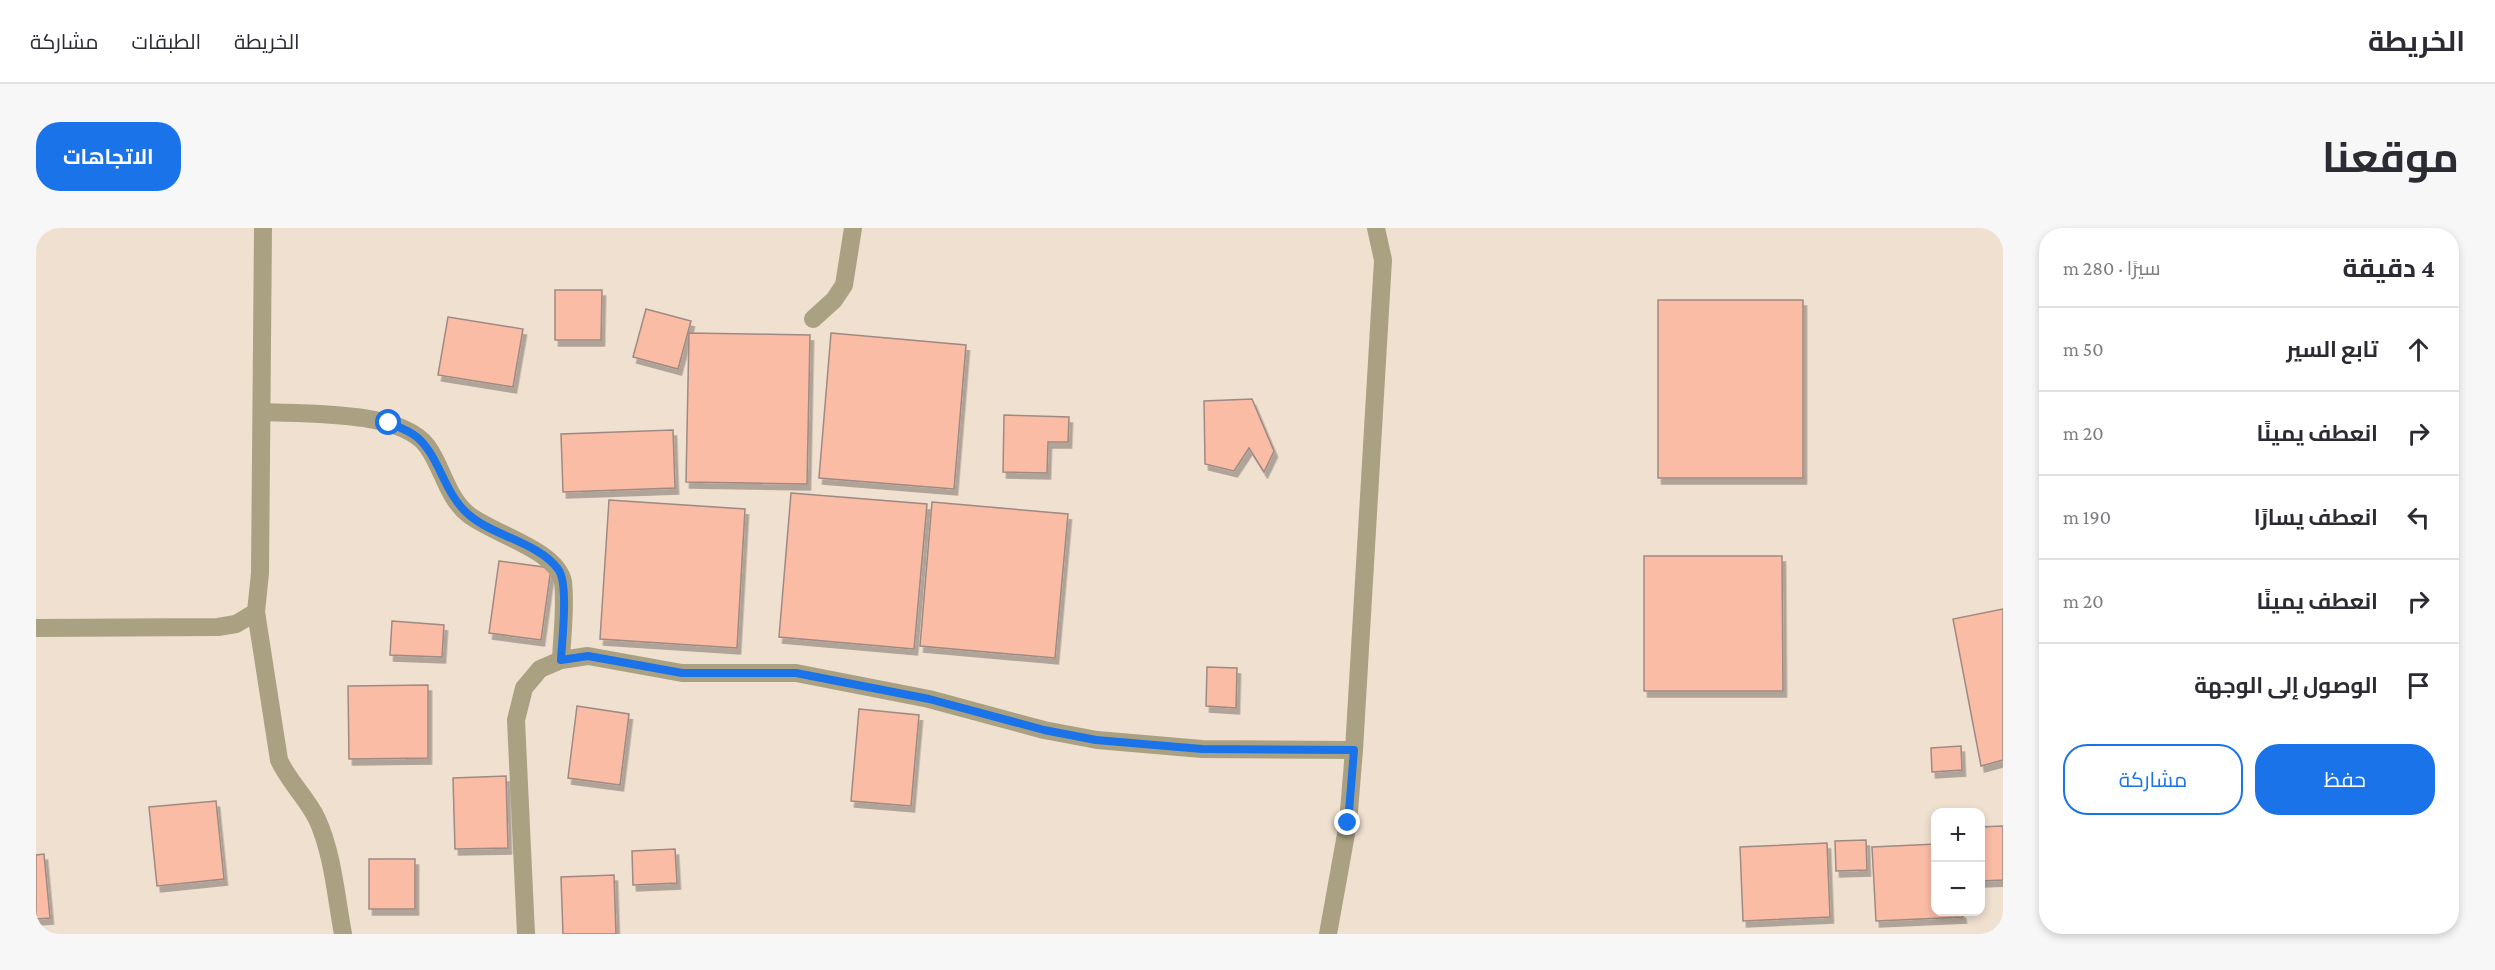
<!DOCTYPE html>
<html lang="ar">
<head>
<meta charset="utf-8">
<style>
  :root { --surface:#fff; --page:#f7f7f7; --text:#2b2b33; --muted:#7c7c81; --line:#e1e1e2; --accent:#1a73e8 }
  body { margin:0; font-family:"Crimson Pro",Cairo,serif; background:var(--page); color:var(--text); direction:rtl }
  .controls { position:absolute; right:18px; bottom:18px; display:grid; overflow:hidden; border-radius:12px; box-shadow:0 3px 9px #0003 }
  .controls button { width:54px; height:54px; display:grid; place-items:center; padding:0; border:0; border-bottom:2px solid var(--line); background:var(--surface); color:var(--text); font:30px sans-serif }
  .stop { position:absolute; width:18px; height:18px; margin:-14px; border:4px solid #1a73e8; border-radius:50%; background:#fff }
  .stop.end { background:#1a73e8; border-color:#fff; box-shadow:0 2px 6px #0008 }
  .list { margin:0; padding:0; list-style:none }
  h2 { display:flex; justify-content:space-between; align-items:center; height:78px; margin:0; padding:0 24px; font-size:26px }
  h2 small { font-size:20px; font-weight:400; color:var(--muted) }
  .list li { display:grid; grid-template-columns:39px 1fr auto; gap:18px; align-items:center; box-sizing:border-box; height:84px; padding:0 24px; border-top:2px solid var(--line) }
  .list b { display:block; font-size:22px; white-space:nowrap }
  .list em { font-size:20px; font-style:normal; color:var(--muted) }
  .actions { display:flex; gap:12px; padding:18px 24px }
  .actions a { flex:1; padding:14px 0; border:2px solid var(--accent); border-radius:24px; text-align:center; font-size:21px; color:var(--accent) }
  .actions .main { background:var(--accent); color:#fff }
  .icon { flex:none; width:33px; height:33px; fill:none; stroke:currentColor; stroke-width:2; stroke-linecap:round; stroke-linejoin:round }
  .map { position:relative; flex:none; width:1967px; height:706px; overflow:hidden; direction:ltr; border-radius:24px }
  header { display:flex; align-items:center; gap:36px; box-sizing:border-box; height:84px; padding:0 30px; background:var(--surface); border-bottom:2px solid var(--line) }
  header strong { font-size:28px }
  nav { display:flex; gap:33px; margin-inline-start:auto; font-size:21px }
  .intro { display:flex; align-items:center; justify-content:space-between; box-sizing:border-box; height:144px; padding:0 36px }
  h1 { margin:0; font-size:42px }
  .button { padding:15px 27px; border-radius:24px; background:var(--accent); color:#fff; font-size:21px; font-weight:700 }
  main { display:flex; gap:36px; padding:0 36px }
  aside { flex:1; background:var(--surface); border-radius:24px; box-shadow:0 3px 9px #0003 }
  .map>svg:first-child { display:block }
</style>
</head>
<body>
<header>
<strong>الخريطة</strong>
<nav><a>الخريطة</a><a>الطبقات</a><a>مشاركة</a></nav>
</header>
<div class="intro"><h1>موقعنا</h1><a class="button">الاتجاهات</a></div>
<main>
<aside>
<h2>4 دقيقة<small>سيرًا · 280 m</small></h2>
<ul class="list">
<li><svg class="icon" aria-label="ahead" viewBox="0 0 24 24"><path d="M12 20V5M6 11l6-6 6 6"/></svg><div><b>تابع السير</b></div><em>50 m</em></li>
<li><svg class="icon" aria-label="right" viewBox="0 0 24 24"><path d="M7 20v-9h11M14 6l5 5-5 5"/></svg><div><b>انعطف يمينًا</b></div><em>20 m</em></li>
<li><svg class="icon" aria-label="left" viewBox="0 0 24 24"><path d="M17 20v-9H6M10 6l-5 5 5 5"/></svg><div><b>انعطف يسارًا</b></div><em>190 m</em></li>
<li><svg class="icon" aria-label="right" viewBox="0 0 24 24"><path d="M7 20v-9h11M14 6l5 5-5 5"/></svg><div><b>انعطف يمينًا</b></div><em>20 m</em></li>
<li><svg class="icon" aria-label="arrive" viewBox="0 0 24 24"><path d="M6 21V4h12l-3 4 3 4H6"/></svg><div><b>الوصول إلى الوجهة</b></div></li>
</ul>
<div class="actions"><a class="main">حفظ</a><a>مشاركة</a></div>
</aside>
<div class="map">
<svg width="1967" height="706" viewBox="0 0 1967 706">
  <defs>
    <filter id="shadow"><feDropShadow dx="3.5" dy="6" stdDeviation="0" flood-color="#0004"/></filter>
  </defs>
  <rect width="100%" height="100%" fill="#f0e0d0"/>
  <!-- building -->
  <g fill="#fbbca5" stroke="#9f8a83" stroke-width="1.5" filter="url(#shadow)">
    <polygon points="519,62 566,62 565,112 519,112"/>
    <rect x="1622" y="72" width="145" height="178"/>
    <polygon points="610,81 655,93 642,141 597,129"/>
    <polygon points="412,89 487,101 477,159 402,147"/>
    <polygon points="653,105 774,107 771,256 650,254"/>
    <polygon points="795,105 930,117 918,261 783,250"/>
    <polygon points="1216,171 1238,223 1228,244 1213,220 1198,243 1169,236 1168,173"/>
    <polygon points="968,187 1033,189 1032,214 1012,214 1011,245 967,244"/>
    <polygon points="637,202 639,260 527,264 525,206"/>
    <polygon points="755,265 891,276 878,421 743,409"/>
    <polygon points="573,272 709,281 701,420 564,411"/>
    <polygon points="896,274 1032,286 1019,430 884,418"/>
    <polygon points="1608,328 1746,328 1747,463 1608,463"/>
    <polygon points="463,333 515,340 505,412 453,405"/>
    <polygon points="1967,381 1967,532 1945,538 1917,391"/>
    <polygon points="356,393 408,397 406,429 354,427"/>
    <polygon points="1171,439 1201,440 1200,480 1170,478"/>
    <polygon points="392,457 392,530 313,531 312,458"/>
    <polygon points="541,478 593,486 584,557 532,550"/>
    <polygon points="823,481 883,487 875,578 815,573"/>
    <polygon points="1925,518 1926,542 1896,544 1895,520"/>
    <polygon points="470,548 472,620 419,621 417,550"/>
    <polygon points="180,573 188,651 121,658 113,579"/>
    <polygon points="1967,598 1967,652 1945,653 1944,599"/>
    <polygon points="1830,612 1831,642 1800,643 1799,613"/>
    <polygon points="1791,615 1794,689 1707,693 1704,619"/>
    <polygon points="1900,616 1900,684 1926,684 1927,689 1840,693 1836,619"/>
    <polygon points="639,621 641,655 597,657 596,623"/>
    <polygon points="8,626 14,690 0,691 0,627"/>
    <rect x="333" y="631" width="46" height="50"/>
    <polygon points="578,647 580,706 527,706 525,649"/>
  </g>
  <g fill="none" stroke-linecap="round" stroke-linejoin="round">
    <!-- minor -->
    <g stroke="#aaa182" stroke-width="18">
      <polyline points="777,91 798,72 808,57 817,0"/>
      <path d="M226 184C268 186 364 182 391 218 407 240 411 270 433 287 457 306 521 322 527 354 530 379 526 407 525 432"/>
      <path d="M220 384 243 532C253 554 271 570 281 591 297 626 300 669 307 706"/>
      <polyline points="0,400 182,399 200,396 220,384 224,345 227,0"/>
      <polyline points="490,706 480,492 488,460 504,441 525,432 552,428 646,445 760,445 893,471 1008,502 1061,512 1166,521 1318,522"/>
      <polyline points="1292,706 1312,595 1318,522 1347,32 1340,0"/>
    </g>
  </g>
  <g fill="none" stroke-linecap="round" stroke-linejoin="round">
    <!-- route -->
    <path stroke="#1a73e8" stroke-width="8" d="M353 195C363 199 374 203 382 210 404 230 408 265 432 286 456 308 502 314 522 341 533 355 526 412 525 432L552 428 646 445H760L893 471 1008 502 1060 512 1166 521 1318 522 1312 595"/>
  </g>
</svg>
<div class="controls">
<button>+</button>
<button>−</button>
</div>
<div class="stop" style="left:353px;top:195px"></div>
<div class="stop end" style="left:1312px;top:595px"></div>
</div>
</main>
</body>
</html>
